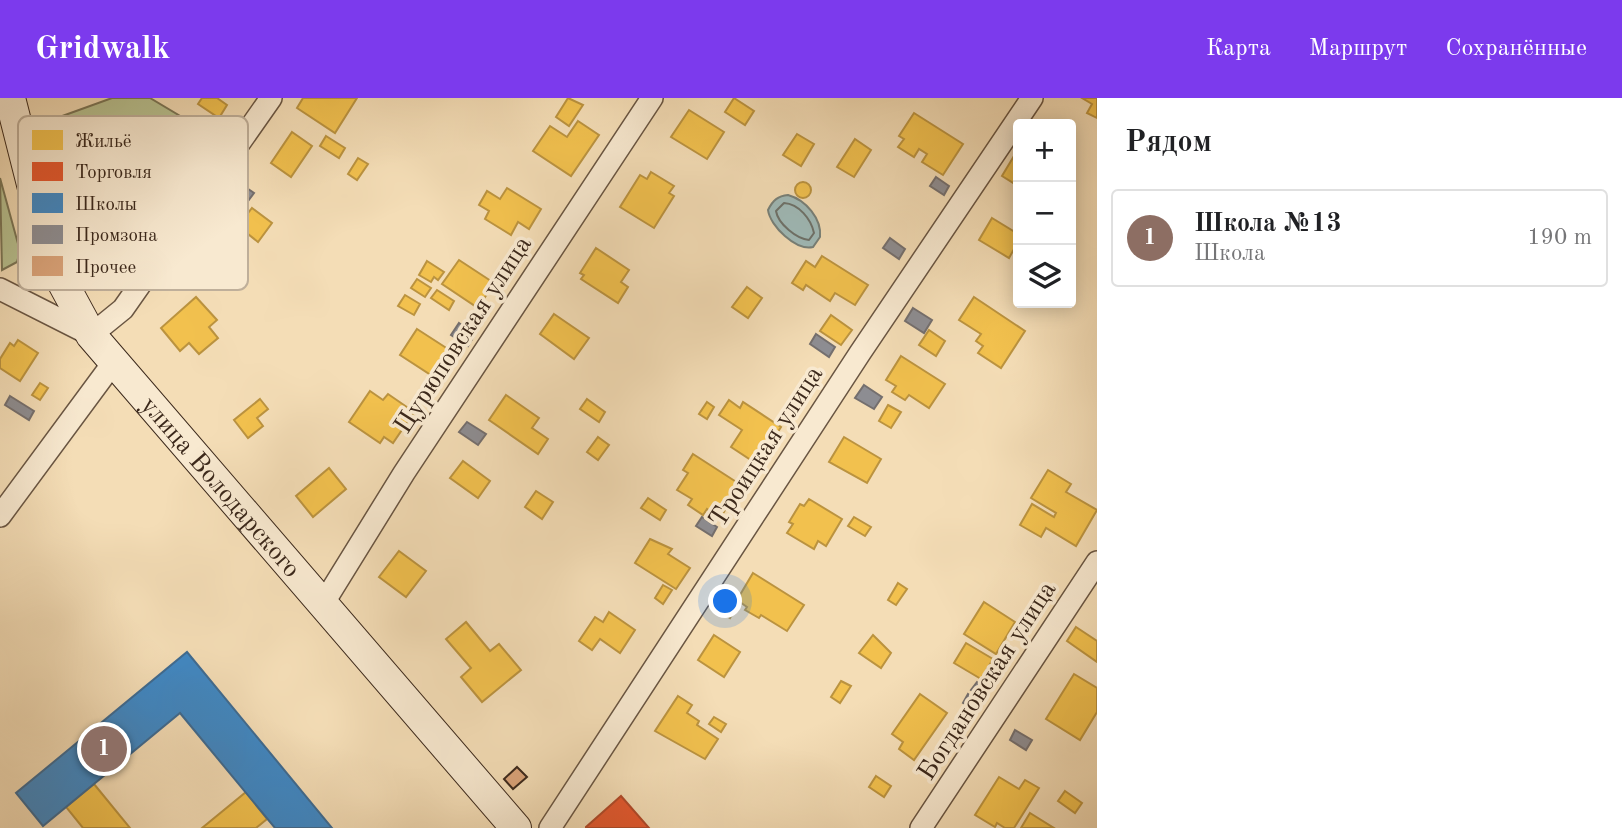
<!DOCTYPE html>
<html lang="ru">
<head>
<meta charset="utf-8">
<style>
  :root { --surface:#fff; --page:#f6f6f6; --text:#202124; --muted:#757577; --line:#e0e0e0; --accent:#7c3aed }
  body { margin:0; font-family:"Old Standard TT",serif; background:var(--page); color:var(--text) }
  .controls { position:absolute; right:21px; top:21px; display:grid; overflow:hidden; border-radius:7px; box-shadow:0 4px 18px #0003 }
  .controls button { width:63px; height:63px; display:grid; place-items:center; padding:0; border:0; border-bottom:2px solid var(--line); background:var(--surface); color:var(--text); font:35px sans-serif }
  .you { position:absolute; left:726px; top:504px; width:24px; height:24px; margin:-18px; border:5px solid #fff; border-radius:50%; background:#1a73e8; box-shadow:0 0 0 10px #1a73e833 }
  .badge { display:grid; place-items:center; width:46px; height:46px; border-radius:50%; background:var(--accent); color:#fff; font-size:23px; font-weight:700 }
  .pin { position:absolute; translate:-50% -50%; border:4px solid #fff; box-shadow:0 2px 7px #0006 }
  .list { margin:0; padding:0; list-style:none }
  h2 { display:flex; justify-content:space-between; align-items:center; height:91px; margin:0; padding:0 28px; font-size:30px }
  h2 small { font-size:23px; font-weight:400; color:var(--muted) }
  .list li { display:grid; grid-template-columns:46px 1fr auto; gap:21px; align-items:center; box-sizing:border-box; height:98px; margin:0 14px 14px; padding:0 14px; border:2px solid var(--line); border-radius:7px }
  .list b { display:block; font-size:26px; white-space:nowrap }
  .list p { margin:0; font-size:23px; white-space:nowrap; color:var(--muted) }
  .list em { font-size:23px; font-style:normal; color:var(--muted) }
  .icon { flex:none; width:38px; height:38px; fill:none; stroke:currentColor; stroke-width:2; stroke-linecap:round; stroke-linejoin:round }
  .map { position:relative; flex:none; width:1097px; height:730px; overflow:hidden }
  header { display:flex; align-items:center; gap:42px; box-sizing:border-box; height:98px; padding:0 35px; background:var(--accent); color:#fff }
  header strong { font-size:33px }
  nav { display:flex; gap:38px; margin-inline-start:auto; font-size:24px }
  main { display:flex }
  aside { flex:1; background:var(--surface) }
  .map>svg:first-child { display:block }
</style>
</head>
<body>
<header>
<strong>Gridwalk</strong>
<nav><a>Карта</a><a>Маршрут</a><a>Сохранённые</a></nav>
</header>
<main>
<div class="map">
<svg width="1097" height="730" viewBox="0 0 1097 730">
  <rect width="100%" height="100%" fill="#f4ddb6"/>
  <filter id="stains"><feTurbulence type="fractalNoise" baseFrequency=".00286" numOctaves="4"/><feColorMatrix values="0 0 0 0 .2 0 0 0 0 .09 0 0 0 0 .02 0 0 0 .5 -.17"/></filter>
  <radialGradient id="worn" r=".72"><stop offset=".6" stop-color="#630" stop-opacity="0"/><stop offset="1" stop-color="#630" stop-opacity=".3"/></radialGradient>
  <!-- green -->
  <g fill="#b8c291" stroke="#7a7556" stroke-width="2">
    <path d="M112 0H150L217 40 121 178 112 188H96C68 165 52 64 43 25Z"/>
    <polygon points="0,80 20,153 17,164 2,172"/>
  </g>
  <!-- water -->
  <path fill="#9fbab8" stroke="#778079" stroke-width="2" d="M788 97C806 102 822 121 820 139L813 149C796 153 770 128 768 112 773 102 778 98 788 97Z"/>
  <!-- homes -->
  <g fill="#f2c14e" stroke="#bb933f" stroke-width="2">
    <polygon points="202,0 217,0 227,7 219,20 198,6"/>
    <polygon points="303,0 357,0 335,35 297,10"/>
    <polygon points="568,0 583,7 569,28 556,19"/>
    <polygon points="734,0 754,13 745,27 725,14"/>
    <polygon points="1082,0 1097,0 1097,20 1087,15 1092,6"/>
    <polygon points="689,12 724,34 707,61 671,39"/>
    <polygon points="914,15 963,46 943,77 922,64 927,56 919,51 914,59 898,49 904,41 899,38"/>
    <polygon points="578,23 599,37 571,78 533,53 550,28 567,39"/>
    <polygon points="292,34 312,48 291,79 271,65"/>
    <polygon points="797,36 814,46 801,68 783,57"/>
    <polygon points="326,38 345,50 339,60 320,48"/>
    <polygon points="855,41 871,52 854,79 837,69"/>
    <polygon points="1014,58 1018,61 1018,88 1002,78"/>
    <polygon points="358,60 368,66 357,82 348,76"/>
    <polygon points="651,74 674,88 669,95 674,98 654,130 620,109 640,77 647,81"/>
    <circle cx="803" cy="92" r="8"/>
    <polygon points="507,90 541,111 529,131 518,124 511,137 485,121 489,113 479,107 487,93 500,101"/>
    <polygon points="252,110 272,125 258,144 238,128"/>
    <polygon points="992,120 1018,136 1018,144 1009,160 979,142"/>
    <polygon points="596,150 629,172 621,184 628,189 618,205 581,181 584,177 580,175"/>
    <polygon points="822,158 868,187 855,207 835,195 830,203 806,187 803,192 792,185 806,163 815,169"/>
    <polygon points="459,162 494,185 478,210 442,186"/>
    <polygon points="427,163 444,174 438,182 434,179 431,184 419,177"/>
    <polygon points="417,181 431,190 425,199 411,190"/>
    <polygon points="747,189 762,200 748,220 732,209"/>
    <polygon points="437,192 454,203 449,212 431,200"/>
    <polygon points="405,197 420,206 414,217 398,208"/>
    <polygon points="196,199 217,222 209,229 218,240 199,256 189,245 180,253 161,230"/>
    <polygon points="974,199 1025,233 1001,270 978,255 983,248 976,243 981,236 959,222"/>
    <polygon points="554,216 589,240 574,261 540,236"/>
    <polygon points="831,217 852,232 841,247 820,233"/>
    <polygon points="417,231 451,253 434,279 400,257"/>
    <polygon points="929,232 945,243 936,258 919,247"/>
    <polygon points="18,242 38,255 20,283 0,270 0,261 10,245 14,248"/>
    <polygon points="901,258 945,286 929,310 909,297 905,302 892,294 896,288 886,282"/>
    <polygon points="40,285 48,290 40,302 32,297"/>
    <polygon points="370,293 383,302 388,296 414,314 393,345 384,339 380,345 349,324"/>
    <polygon points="506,297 539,320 532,330 548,341 538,356 489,322"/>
    <polygon points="260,301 268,311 257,320 263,328 248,340 234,322"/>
    <polygon points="587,301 605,314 599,324 580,311"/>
    <polygon points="729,302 740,310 743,304 781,329 757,366 731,349 742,332 719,317"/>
    <polygon points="707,304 714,309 707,321 699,316"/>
    <polygon points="888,307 901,314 891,330 879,323"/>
    <polygon points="598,339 609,347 598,362 587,354"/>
    <polygon points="844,339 881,361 867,385 829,364"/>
    <polygon points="693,356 741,387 720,420 707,411 703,417 688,407 692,401 677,392 688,375 683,372"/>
    <polygon points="463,363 490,383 478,400 450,380"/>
    <polygon points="329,370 346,391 313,419 296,398"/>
    <polygon points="1048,372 1071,386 1066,394 1097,412 1076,448 1046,430 1041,439 1020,427 1032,406 1054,419 1056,415 1031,400"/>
    <polygon points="536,393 553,404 542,421 525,409"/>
    <polygon points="648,400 666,412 660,422 641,410"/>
    <polygon points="809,401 842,421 826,448 818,443 814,451 787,435 793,426 789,424 800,406 804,408"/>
    <polygon points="854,419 871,429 865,438 848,428"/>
    <polygon points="650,441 672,451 668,456 690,470 676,491 635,465"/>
    <polygon points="399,453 426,473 406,499 379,479"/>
    <polygon points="753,475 804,507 787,533 761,517 759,520 745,512 747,509 737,502"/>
    <polygon points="898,485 907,491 896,507 888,502"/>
    <polygon points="663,487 672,492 663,506 655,500"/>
    <polygon points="720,500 736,510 730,520 714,510"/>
    <polygon points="984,504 1015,524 996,556 964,536"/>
    <polygon points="609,514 635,532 620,555 600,541 592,552 579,543 595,519 603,524"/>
    <polygon points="466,524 490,553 499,546 521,572 482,604 461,579 471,570 446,541"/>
    <polygon points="1076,529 1097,543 1097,564 1067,543"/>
    <polygon points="714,537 740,554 724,579 698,562"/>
    <polygon points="873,537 891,555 881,570 859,555"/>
    <polygon points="966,545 993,561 981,581 954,565"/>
    <polygon points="1074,576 1097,590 1097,614 1080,642 1046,621"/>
    <polygon points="841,583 851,588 840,605 831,599"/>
    <polygon points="920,596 947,615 914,662 899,651 903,644 892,636"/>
    <polygon points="678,598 692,607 687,615 699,623 697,627 718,641 705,661 655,633"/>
    <polygon points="714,619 726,626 721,634 709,626"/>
    <polygon points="876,678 891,688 884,699 869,689"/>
    <polygon points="999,679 1019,691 1025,682 1039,690 1014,730 1005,730 997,725 995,729 975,717"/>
    <polygon points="94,686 130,730 83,730 66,709"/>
    <polygon points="1065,693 1082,705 1075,715 1058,703"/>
    <polygon points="246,694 267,721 256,730 202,730"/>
    <polygon points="1030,715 1054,730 1021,730"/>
  </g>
  <!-- shops -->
  <polygon fill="#e4572e" stroke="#b14928" stroke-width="2" points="621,698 649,730 586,730 586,729"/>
  <!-- schools -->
  <polygon fill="#3f88c5" stroke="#3e6b92" stroke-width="2" points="187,554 332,730 275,730 180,615 43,728 16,695"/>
  <!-- industry -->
  <g fill="#8d8d92" stroke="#746f6e" stroke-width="2">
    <polygon points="936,79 949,88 944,97 930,88"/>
    <polygon points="238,84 254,95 245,107 230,96"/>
    <polygon points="890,140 905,151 899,161 883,150"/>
    <polygon points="913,210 932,222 924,235 905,223"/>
    <polygon points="459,225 475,236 468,248 451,237"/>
    <polygon points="816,236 835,249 829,259 810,246"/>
    <polygon points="864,287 882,299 874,311 855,300"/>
    <polygon points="10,298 34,313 29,322 5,307"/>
    <polygon points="467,324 486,336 478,347 459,334"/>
    <polygon points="702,419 717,429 712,438 696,428"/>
    <polygon points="977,584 988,591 983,600 971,592"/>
    <polygon points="968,596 980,604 975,612 963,605"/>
    <polygon points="1015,632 1032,642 1026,652 1010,642"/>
  </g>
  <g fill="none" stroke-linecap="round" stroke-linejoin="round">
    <!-- shore -->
    <path stroke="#6d716a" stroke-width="2" d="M784 105C799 106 811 121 814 135L809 142C797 141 778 126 776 113Z"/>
  </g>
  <!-- building -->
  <polygon fill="#daa379" stroke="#3b281b" stroke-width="2" points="517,669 527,679 513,691 504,681"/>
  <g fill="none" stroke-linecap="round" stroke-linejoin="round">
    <defs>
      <g id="street">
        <polyline points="0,191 91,237 123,211 271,0"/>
        <polyline points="0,418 113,265"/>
        <polyline points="323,506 404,375 652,0"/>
        <polyline points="550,730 860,255 1032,0"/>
        <polyline points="921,730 1097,464"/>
      </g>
      <g id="secondary">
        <path id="s1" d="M10 0 52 165 91 237 516 730"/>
      </g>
    </defs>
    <!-- street casing -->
    <use href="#street" stroke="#695542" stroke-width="24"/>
    <!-- secondary casing -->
    <use href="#secondary" stroke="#3b281b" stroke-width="32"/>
    <!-- street -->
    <use href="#street" stroke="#f8e9d0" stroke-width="21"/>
    <!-- secondary -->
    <use href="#secondary" stroke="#f8e9d0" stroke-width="30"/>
  </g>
  <g text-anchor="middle" stroke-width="7" stroke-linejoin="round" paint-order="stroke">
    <!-- street labels -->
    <g font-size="26" fill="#3b281b" stroke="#f8e9d0">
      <text transform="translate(462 236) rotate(-57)" y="9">Цурюповская улица</text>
      <text transform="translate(765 348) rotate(-57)" y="9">Троицкая улица</text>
      <text dy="9" stroke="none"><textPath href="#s1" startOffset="452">улица Володарского</textPath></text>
      <text transform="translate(986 582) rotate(-57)" y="9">Богдановская улица</text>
    </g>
  </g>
  <!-- legend -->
  <rect x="18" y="18" width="230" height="174" rx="10" fill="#f8e9d0" stroke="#bfaf9a" stroke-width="2"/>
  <rect x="32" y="32" width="31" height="20" fill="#f2c14e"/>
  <rect x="32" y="64" width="31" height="19" fill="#e4572e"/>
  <rect x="32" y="95" width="31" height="20" fill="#3f88c5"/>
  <rect x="32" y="127" width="31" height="19" fill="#8d8d92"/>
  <rect x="32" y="158" width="31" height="20" fill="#daa379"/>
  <g font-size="19" fill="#3b281b">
    <text x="75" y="49">Жильё</text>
    <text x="75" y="80">Торговля</text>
    <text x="75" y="112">Школы</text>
    <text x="75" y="143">Промзона</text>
    <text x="75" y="175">Прочее</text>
  </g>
  <rect width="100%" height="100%" filter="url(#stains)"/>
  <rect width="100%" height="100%" fill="url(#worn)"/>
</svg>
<div class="controls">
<button>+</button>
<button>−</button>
<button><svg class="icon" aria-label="layers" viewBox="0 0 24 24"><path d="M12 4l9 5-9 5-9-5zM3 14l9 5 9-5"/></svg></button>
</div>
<div class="you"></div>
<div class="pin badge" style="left:104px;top:651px;background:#8d6e63">1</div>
</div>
<aside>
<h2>Рядом<small></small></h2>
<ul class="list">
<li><span class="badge" style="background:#8d6e63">1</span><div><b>Школа №13</b><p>Школа</p></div><em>190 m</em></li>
</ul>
</aside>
</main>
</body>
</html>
